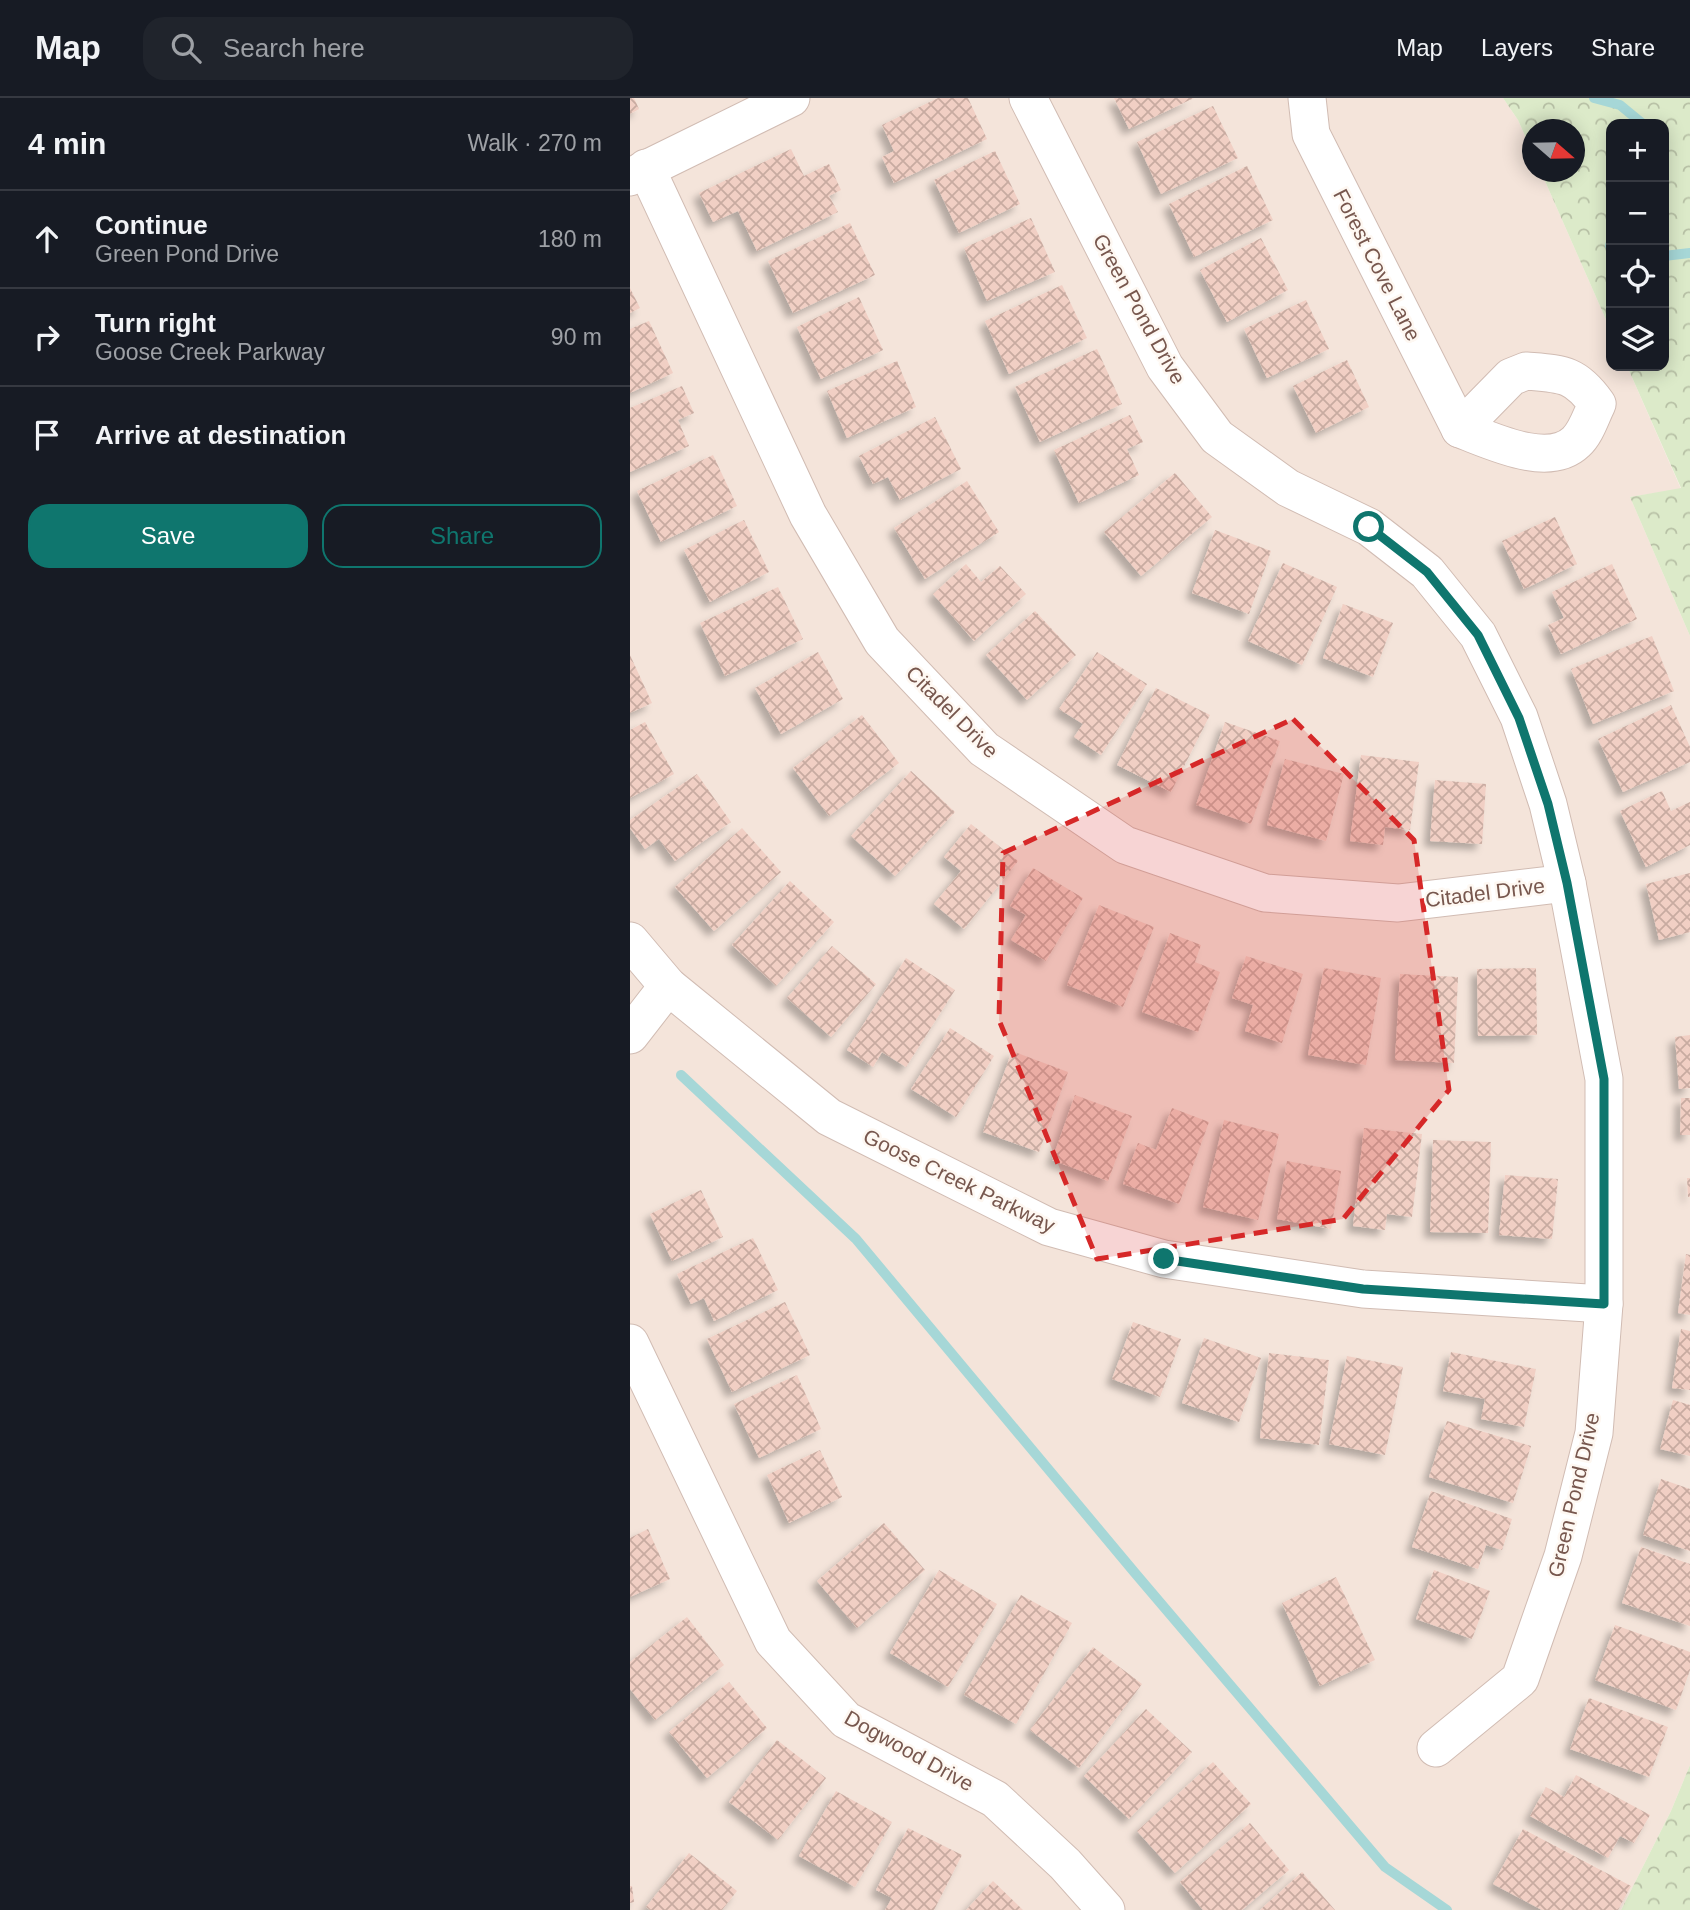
<!DOCTYPE html>
<html lang="en">
<head>
<meta charset="utf-8">
<style>
  :root { --surface:#171b24; --page:#20242c; --text:#f1f3f6; --muted:#9ea1a6; --line:#363941; --accent:#0f766e }
  body { margin:0; font-family:Helvetica,sans-serif; background:var(--page); color:var(--text) }
  .controls { position:absolute; right:21px; top:21px; display:grid; overflow:hidden; border-radius:14px; box-shadow:0 4px 18px #0003 }
  .controls button { width:63px; height:63px; display:grid; place-items:center; padding:0; border:0; border-bottom:2px solid var(--line); background:var(--surface); color:var(--text); font:35px sans-serif }
  .compass { position:absolute; left:892px; top:21px; width:63px; height:63px; border-radius:50%; background:var(--surface); box-shadow:0 4px 18px #0003; rotate:110deg }
  .stop { position:absolute; width:21px; height:21px; margin:-16px; border:5px solid #0f766e; border-radius:50%; background:#fff }
  .stop.end { background:#0f766e; border-color:#fff; box-shadow:0 2px 7px #0008 }
  .list { margin:0; padding:0; list-style:none }
  h2 { display:flex; justify-content:space-between; align-items:center; height:91px; margin:0; padding:0 28px; font-size:30px }
  h2 small { font-size:23px; font-weight:400; color:var(--muted) }
  .list li { display:grid; grid-template-columns:46px 1fr auto; gap:21px; align-items:center; box-sizing:border-box; height:98px; padding:0 28px; border-top:2px solid var(--line) }
  .list b { display:block; font-size:26px; white-space:nowrap }
  .list p { margin:0; font-size:23px; white-space:nowrap; color:var(--muted) }
  .list em { font-size:23px; font-style:normal; color:var(--muted) }
  .actions { display:flex; gap:14px; padding:21px 28px }
  .actions a { flex:1; padding:16px 0; border:2px solid var(--accent); border-radius:21px; text-align:center; font-size:24px; color:var(--accent) }
  .actions .main { background:var(--accent); color:#fff }
  .icon { flex:none; width:38px; height:38px; fill:none; stroke:currentColor; stroke-width:2; stroke-linecap:round; stroke-linejoin:round }
  .map { position:relative; flex:none; width:1060px; height:1812px; overflow:hidden }
  header { display:flex; align-items:center; gap:42px; box-sizing:border-box; height:98px; padding:0 35px; background:var(--surface); border-bottom:2px solid var(--line) }
  header strong { font-size:33px }
  nav { display:flex; gap:38px; margin-inline-start:auto; font-size:24px }
  .search { width:490px; height:63px; background:var(--page); display:flex; align-items:center; gap:18px; box-sizing:border-box; padding:0 24px; border-radius:21px; color:var(--muted); font-size:26px }
  main { display:flex }
  aside { flex:1; background:var(--surface) }
  .map>svg:first-child { display:block }
</style>
</head>
<body>
<header>
<strong>Map</strong>
<div class="search"><svg class="icon" aria-label="search" viewBox="0 0 24 24"><circle cx="10" cy="10" r="6"/><path d="M15 15l6 6"/></svg>Search here</div>
<nav><a>Map</a><a>Layers</a><a>Share</a></nav>
</header>
<main>
<aside>
<h2>4 min<small>Walk · 270 m</small></h2>
<ul class="list">
<li><svg class="icon" aria-label="ahead" viewBox="0 0 24 24"><path d="M12 20V5M6 11l6-6 6 6"/></svg><div><b>Continue</b><p>Green Pond Drive</p></div><em>180 m</em></li>
<li><svg class="icon" aria-label="right" viewBox="0 0 24 24"><path d="M7 20v-9h11M14 6l5 5-5 5"/></svg><div><b>Turn right</b><p>Goose Creek Parkway</p></div><em>90 m</em></li>
<li><svg class="icon" aria-label="arrive" viewBox="0 0 24 24"><path d="M6 21V4h12l-3 4 3 4H6"/></svg><div><b>Arrive at destination</b></div></li>
</ul>
<div class="actions"><a class="main">Save</a><a>Share</a></div>
</aside>
<div class="map">
<svg width="1060" height="1812" viewBox="0 0 1060 1812">
  <defs>
    <pattern id="park-crowns" width="20" height="18" patternUnits="userSpaceOnUse" patternTransform="scale(1.75)"><rect width="20" height="18" fill="#dceac9"/><path d="M2 6a3 3 0 1 1 6 0M12 15a3 3 0 1 1 6 0" fill="none" stroke="#b7c0a5"/></pattern>
    <pattern id="building-cross-hatch" width="8" height="8" patternUnits="userSpaceOnUse" patternTransform="scale(1.75)"><rect width="8" height="8" fill="#f1cfc4"/><path d="M0 0l8 8M0 8l8-8" fill="none" stroke="#c8aba1"/></pattern>
    <filter id="shadow"><feDropShadow dx="-6" dy="6" stdDeviation="3.5" flood-color="#0004"/></filter>
  </defs>
  <rect width="100%" height="100%" fill="#fcf3eb"/>
  <!-- residential -->
  <polygon fill="#f4e4da" points="0,0 873,0 888,22 902,54 902,74 911,74 981,233 981,268 997,268 1051,391 1000,399 1060,538 1060,1667 1041,1713 991,1812 0,1812"/>
  <!-- park -->
  <g fill="url(#park-crowns)">
    <polygon points="873,0 1060,0 1060,538 1000,399 1051,390 997,268 1034,268 1034,26 981,26 981,233 911,74 944,74 944,32 902,32 902,54 888,22"/>
    <polygon points="1060,1667 1060,1812 991,1812 1041,1713"/>
  </g>
  <g fill="none" stroke-linecap="round" stroke-linejoin="round">
    <!-- stream -->
    <g stroke="#a6d7d7" stroke-width="10">
      <polyline points="964,0 990,7 1013,26"/>
      <polyline points="981,144 980,148 981,149"/>
      <polyline points="1034,158 1060,155"/>
      <polyline points="51,977 226,1141 505,1475 755,1769 817,1812"/>
    </g>
  </g>
  <!-- building -->
  <g fill="url(#building-cross-hatch)" filter="url(#shadow)">
    <polygon points="0,0 4,0 9,11 0,16"/>
    <polygon points="308,0 338,0 357,41 264,85 252,59 264,53 252,27"/>
    <polygon points="484,0 564,0 499,31"/>
    <polygon points="583,8 608,60 531,96 507,44"/>
    <polygon points="161,51 174,78 199,66 211,92 199,98 208,114 127,153 108,113 83,124 69,95"/>
    <polygon points="365,53 390,106 329,135 304,82"/>
    <polygon points="617,68 643,122 564,159 539,106"/>
    <polygon points="401,120 425,174 357,203 334,150"/>
    <polygon points="220,125 245,177 163,215 138,163"/>
    <polygon points="631,140 658,192 597,224 570,172"/>
    <polygon points="432,187 457,240 379,276 355,223"/>
    <polygon points="0,190 10,210 0,215"/>
    <polygon points="229,199 253,252 191,281 167,229"/>
    <polygon points="676,202 699,251 637,280 614,231"/>
    <polygon points="19,223 43,275 0,295 0,231"/>
    <polygon points="467,251 492,306 410,344 385,289"/>
    <polygon points="717,262 739,309 686,335 663,288"/>
    <polygon points="267,263 286,309 217,340 197,293"/>
    <polygon points="52,288 64,315 48,322 59,348 0,374 0,310"/>
    <polygon points="500,317 513,344 497,351 509,377 449,405 424,352"/>
    <polygon points="305,319 331,371 270,402 258,379 243,386 229,358"/>
    <polygon points="83,357 107,408 31,444 7,393"/>
    <polygon points="545,375 582,419 511,478 474,434"/>
    <polygon points="337,383 369,434 295,481 264,430"/>
    <polygon points="925,419 947,466 894,491 872,443"/>
    <polygon points="114,422 139,474 80,504 54,452"/>
    <polygon points="585,432 641,453 619,516 562,495"/>
    <polygon points="653,465 707,489 672,567 618,543"/>
    <polygon points="336,466 351,484 370,468 396,496 344,543 303,496"/>
    <polygon points="982,466 1007,521 931,556 918,527 934,520 922,494"/>
    <polygon points="148,489 173,541 95,578 70,525"/>
    <polygon points="713,506 763,525 743,579 693,560"/>
    <polygon points="405,513 446,557 397,602 356,557"/>
    <polygon points="1022,538 1044,593 963,626 941,571"/>
    <polygon points="188,554 213,601 151,636 125,590"/>
    <polygon points="467,554 517,586 471,657 444,639 453,626 429,611"/>
    <polygon points="0,557 22,605 0,615"/>
    <polygon points="526,590 580,617 541,694 487,667"/>
    <polygon points="1041,607 1060,649 1060,664 993,694 968,641"/>
    <polygon points="232,617 269,665 199,718 163,670"/>
    <polygon points="15,624 44,676 0,700 0,632"/>
    <polygon points="595,624 650,643 621,726 566,707"/>
    <polygon points="731,657 789,664 780,732 755,729 753,747 720,743"/>
    <polygon points="655,661 714,676 696,743 637,727"/>
    <polygon points="281,673 325,714 265,778 221,738"/>
    <polygon points="67,676 101,724 45,763 29,741 15,751 0,730 0,722"/>
    <polygon points="805,682 856,686 852,746 800,743"/>
    <polygon points="1032,693 1041,713 1060,704 1060,747 1016,769 990,713"/>
    <polygon points="341,726 388,763 334,831 304,806 331,773 314,759"/>
    <polygon points="112,730 151,774 84,833 45,789"/>
    <polygon points="403,770 453,800 416,863 381,842 396,817 380,808"/>
    <polygon points="1060,775 1060,834 1029,842 1016,786"/>
    <polygon points="160,783 204,824 146,888 102,847"/>
    <polygon points="469,807 524,829 493,909 437,887"/>
    <polygon points="540,835 571,847 565,864 590,874 568,934 512,914"/>
    <polygon points="202,848 246,886 201,939 157,900"/>
    <polygon points="616,858 673,876 652,945 615,933 623,907 602,900"/>
    <polygon points="276,860 325,892 276,969 252,954 243,969 217,952"/>
    <polygon points="694,870 751,880 736,967 678,957"/>
    <polygon points="906,870 907,937 848,938 847,871"/>
    <polygon points="770,876 828,879 824,965 765,962"/>
    <polygon points="320,930 364,958 326,1019 281,991"/>
    <polygon points="1060,937 1060,990 1049,991 1045,939"/>
    <polygon points="382,953 438,974 409,1054 353,1034"/>
    <polygon points="445,997 502,1018 478,1083 422,1062"/>
    <polygon points="1051,1000 1060,1000 1060,1037 1050,1037"/>
    <polygon points="542,1010 579,1024 549,1106 493,1086 508,1045 526,1052"/>
    <polygon points="594,1022 649,1036 628,1122 573,1109"/>
    <polygon points="734,1030 792,1036 782,1119 757,1116 755,1132 723,1128"/>
    <polygon points="803,1042 861,1044 858,1135 800,1134"/>
    <polygon points="657,1063 711,1073 701,1131 647,1121"/>
    <polygon points="875,1077 928,1081 922,1141 869,1137"/>
    <polygon points="1057,1080 1060,1080 1060,1099 1058,1099"/>
    <polygon points="71,1092 93,1139 42,1163 20,1116"/>
    <polygon points="123,1140 148,1192 84,1223 74,1200 61,1206 47,1176"/>
    <polygon points="1056,1156 1060,1157 1060,1217 1048,1215"/>
    <polygon points="155,1204 180,1257 102,1294 77,1241"/>
    <polygon points="503,1224 551,1241 530,1299 482,1281"/>
    <polygon points="1051,1231 1060,1233 1060,1292 1042,1290"/>
    <polygon points="574,1240 631,1260 609,1324 552,1305"/>
    <polygon points="821,1254 906,1271 894,1329 851,1321 855,1301 813,1293"/>
    <polygon points="639,1255 699,1262 689,1347 630,1340"/>
    <polygon points="717,1258 773,1269 755,1357 699,1346"/>
    <polygon points="167,1277 191,1331 129,1360 104,1306"/>
    <polygon points="1043,1302 1060,1307 1060,1358 1030,1351"/>
    <polygon points="817,1323 901,1348 883,1405 799,1379"/>
    <polygon points="190,1352 212,1399 159,1425 137,1377"/>
    <polygon points="1031,1381 1060,1391 1060,1453 1013,1437"/>
    <polygon points="801,1393 882,1421 872,1452 856,1447 848,1471 782,1449"/>
    <polygon points="254,1425 295,1472 227,1530 187,1483"/>
    <polygon points="18,1431 40,1481 0,1499 0,1440"/>
    <polygon points="1011,1449 1060,1466 1060,1528 992,1505"/>
    <polygon points="309,1472 367,1506 318,1589 260,1555"/>
    <polygon points="804,1472 860,1493 842,1541 786,1521"/>
    <polygon points="706,1479 745,1562 690,1588 652,1505"/>
    <polygon points="391,1497 442,1525 386,1626 334,1597"/>
    <polygon points="57,1519 94,1567 25,1622 0,1591 0,1564"/>
    <polygon points="985,1527 1060,1554 1060,1572 1046,1612 965,1582"/>
    <polygon points="463,1549 512,1586 449,1670 400,1632"/>
    <polygon points="99,1584 137,1630 77,1680 39,1634"/>
    <polygon points="959,1600 1038,1629 1019,1679 940,1651"/>
    <polygon points="516,1611 562,1654 499,1721 454,1678"/>
    <polygon points="147,1642 196,1680 148,1742 99,1704"/>
    <polygon points="583,1664 621,1706 545,1775 507,1733"/>
    <polygon points="946,1677 1020,1717 1004,1745 990,1738 978,1760 900,1718 916,1689 934,1699"/>
    <polygon points="206,1693 262,1724 225,1789 169,1758"/>
    <polygon points="620,1725 659,1772 612,1812 573,1812 550,1784"/>
    <polygon points="278,1730 332,1757 304,1812 255,1812 262,1800 246,1792"/>
    <polygon points="893,1731 1001,1788 988,1812 912,1812 863,1786"/>
    <polygon points="59,1755 107,1793 92,1812 20,1812 16,1809"/>
    <polygon points="672,1774 705,1812 630,1812"/>
    <polygon points="363,1783 393,1812 336,1812"/>
    <polygon points="0,1788 2,1788 4,1804 0,1805"/>
  </g>
  <g fill="none" stroke-linecap="round" stroke-linejoin="round">
    <defs>
      <g id="minor">
        <polyline points="398,0 535,269 587,339 658,390 739,429 797,474 848,537 889,619 918,706 937,785 974,981 974,1206 964,1335 933,1458 890,1581 806,1650"/>
        <polyline points="677,0 681,36 830,331"/>
        <polyline points="16,70 178,417 252,543 354,651 495,747 635,795 768,805 937,785"/>
        <polyline points="0,79 161,0"/>
        <path d="M896 273C932 276 945 275 967 306 961 318 956 335 946 344 918 371 860 342 830 331L881 279Z"/>
        <polyline points="0,843 38,888 199,1019 419,1129 534,1161 733,1191 974,1206"/>
        <polyline points="0,937 38,888"/>
        <polyline points="0,1245 143,1543 216,1622 365,1701 435,1766 476,1812"/>
      </g>
    </defs>
    <!-- minor casing -->
    <use href="#minor" stroke="#d1bcb3" stroke-width="39"/>
    <!-- minor -->
    <use href="#minor" stroke="#fff" stroke-width="37"/>
  </g>
  <g fill="none" stroke-linecap="round" stroke-linejoin="round">
    <!-- route -->
    <polyline stroke="#0f766e" stroke-width="9" points="534,1161 733,1191 974,1206 974,981 937,785 918,706 889,620 848,537 797,474 739,429"/>
  </g>
  <!-- marked area -->
  <path fill="#d62828" fill-opacity="0.2" stroke="#d62828" stroke-width="5" stroke-dasharray="14 9" stroke-linejoin="round" d="M663 621 784 742 819 992 713 1121 467 1161 369 922 373 755Z"/>
  <g text-anchor="middle" stroke-width="5" stroke-linejoin="round" paint-order="stroke">
    <!-- street labels -->
    <g font-size="21" fill="#77574e" stroke="#fef8f2">
      <text transform="translate(747 167) rotate(63)" y="7">Forest Cove Lane</text>
      <text transform="translate(509 211) rotate(61)" y="7">Green Pond Drive</text>
      <text transform="translate(322 614) rotate(45)" y="7">Citadel Drive</text>
      <text transform="translate(855 795) rotate(-7)" y="7">Citadel Drive</text>
      <text transform="translate(329 1083) rotate(26)" y="7">Goose Creek Parkway</text>
      <text transform="translate(944 1397) rotate(-77)" y="7">Green Pond Drive</text>
      <text transform="translate(279 1653) rotate(29)" y="7">Dogwood Drive</text>
    </g>
  </g>
</svg>
<div class="controls">
<button>+</button>
<button>−</button>
<button><svg class="icon" aria-label="locate" viewBox="0 0 24 24"><circle cx="12" cy="12" r="6"/><path d="M12 2v4M12 18v4M2 12h4M18 12h4"/></svg></button>
<button><svg class="icon" aria-label="layers" viewBox="0 0 24 24"><path d="M12 4l9 5-9 5-9-5zM3 14l9 5 9-5"/></svg></button>
</div>
<svg class="compass" viewBox="-18 -18 36 36"><path d="M0-13l5 13h-10z" fill="#e53935"/><path d="M0 13l5-13h-10z" fill="#9ea1a6"/></svg>
<div class="stop" style="left:739px;top:429px"></div>
<div class="stop end" style="left:534px;top:1161px"></div>
</div>
</main>
</body>
</html>
